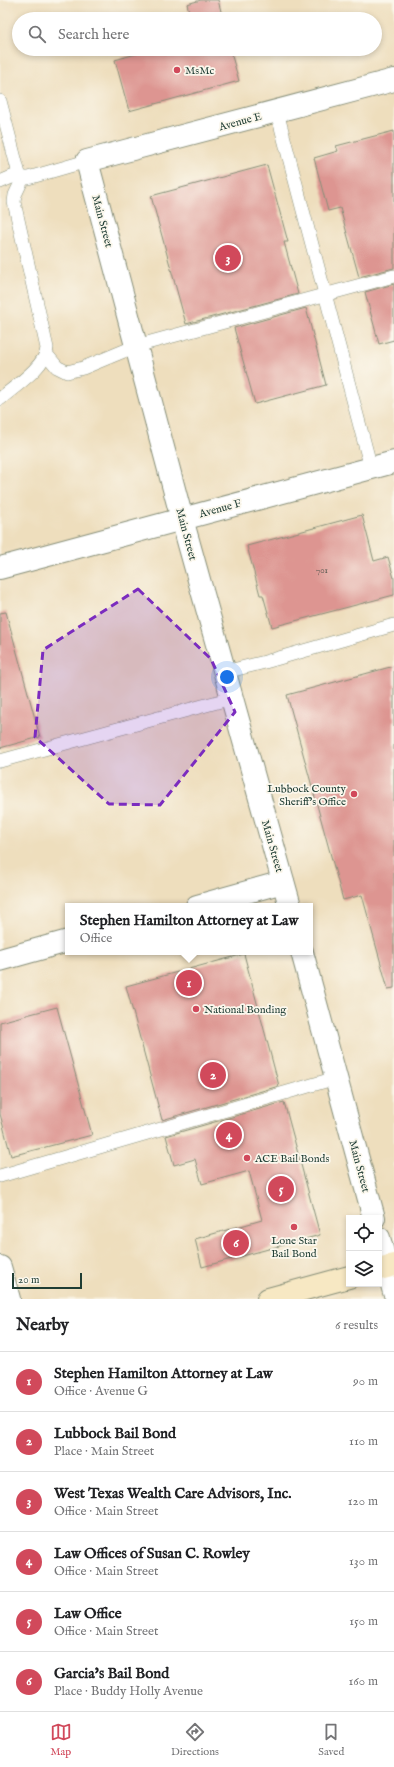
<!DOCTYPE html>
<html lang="en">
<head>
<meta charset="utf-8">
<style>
  :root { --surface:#fff; --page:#f6f6f6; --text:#202124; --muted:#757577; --line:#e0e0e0; --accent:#d1495b }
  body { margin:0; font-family:"IM FELL English",serif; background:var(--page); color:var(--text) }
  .controls { position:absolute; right:12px; bottom:12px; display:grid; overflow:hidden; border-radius:0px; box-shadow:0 2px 6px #0003 }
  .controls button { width:36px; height:36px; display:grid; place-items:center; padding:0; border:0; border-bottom:1px solid var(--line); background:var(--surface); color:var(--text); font:20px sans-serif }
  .scale { position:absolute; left:12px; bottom:10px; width:70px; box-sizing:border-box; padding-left:4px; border:2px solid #1f3d34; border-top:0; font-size:11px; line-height:14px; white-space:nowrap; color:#1f3d34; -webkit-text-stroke:3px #fbf7ec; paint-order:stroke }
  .you { position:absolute; left:227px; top:677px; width:14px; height:14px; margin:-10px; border:3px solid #fff; border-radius:50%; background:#1a73e8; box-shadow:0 0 0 6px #1a73e833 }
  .badge { display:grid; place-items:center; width:26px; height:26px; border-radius:50%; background:var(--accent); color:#fff; font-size:13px; font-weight:700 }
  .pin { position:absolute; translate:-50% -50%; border:2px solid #fff; box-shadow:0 1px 4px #0006 }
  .popup { position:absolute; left:65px; top:903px; width:248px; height:52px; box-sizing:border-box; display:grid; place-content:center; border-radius:0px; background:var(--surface); filter:drop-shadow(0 1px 3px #0005); font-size:13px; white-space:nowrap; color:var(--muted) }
  .popup b { font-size:15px; color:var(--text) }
  .popup::after { content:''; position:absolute; left:50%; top:100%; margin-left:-8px; border:8px solid transparent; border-top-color:var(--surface) }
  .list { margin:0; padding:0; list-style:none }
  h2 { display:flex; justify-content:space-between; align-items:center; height:52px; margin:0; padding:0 16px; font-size:17px }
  h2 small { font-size:13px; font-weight:400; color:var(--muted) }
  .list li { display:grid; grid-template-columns:26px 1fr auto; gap:12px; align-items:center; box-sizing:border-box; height:60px; padding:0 16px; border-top:1px solid var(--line) }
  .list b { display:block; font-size:15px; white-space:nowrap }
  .list p { margin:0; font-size:13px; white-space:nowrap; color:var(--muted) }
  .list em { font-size:13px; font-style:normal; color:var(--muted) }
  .icon { flex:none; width:22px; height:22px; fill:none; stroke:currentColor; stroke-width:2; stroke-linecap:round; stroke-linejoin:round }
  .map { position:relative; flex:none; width:394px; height:1299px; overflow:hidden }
  .search { position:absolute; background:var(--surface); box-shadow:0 2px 6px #0003; left:12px; right:12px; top:12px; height:44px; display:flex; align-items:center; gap:10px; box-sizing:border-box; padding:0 14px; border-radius:22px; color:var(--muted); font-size:15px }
  .sheet { height:412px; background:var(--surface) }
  nav { display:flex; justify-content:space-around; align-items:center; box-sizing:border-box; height:56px; border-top:1px solid var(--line); background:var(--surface); font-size:11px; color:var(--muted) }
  nav a { display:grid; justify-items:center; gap:2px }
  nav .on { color:var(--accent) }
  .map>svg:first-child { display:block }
</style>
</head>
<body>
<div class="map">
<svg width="394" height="1299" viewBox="0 0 394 1299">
  <rect width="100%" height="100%" fill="#fbf7ec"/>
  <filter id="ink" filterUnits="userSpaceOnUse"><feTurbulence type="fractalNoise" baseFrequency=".025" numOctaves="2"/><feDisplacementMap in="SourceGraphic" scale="8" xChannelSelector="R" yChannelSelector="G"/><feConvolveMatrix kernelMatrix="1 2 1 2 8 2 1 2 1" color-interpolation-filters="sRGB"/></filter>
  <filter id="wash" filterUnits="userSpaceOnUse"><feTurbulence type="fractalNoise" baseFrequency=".012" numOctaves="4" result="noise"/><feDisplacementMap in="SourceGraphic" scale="16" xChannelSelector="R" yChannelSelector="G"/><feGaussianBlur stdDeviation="0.9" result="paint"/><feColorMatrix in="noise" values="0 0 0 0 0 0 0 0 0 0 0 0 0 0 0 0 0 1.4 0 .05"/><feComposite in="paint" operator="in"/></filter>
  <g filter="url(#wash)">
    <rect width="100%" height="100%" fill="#eedebd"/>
    <g id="blocks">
      <!-- building -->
      <g fill="#dd9591">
        <polygon points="201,0 218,0 223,19 191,19 187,4"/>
        <polygon points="153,49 230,49 239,81 129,111 115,60"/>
        <polygon points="394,131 394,268 359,277 340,208 328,211 314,158 338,151 336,146"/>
        <polygon points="267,165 288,242 284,242 298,294 186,324 151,196"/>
        <polygon points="394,284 394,340 379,344 365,292"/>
        <polygon points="306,308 326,385 255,404 234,328"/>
        <polygon points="362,515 374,561 388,557 394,578 394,595 272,627 263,595 260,595 247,546"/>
        <polygon points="6,612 40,737 0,748 0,613"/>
        <polygon points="394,666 394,988 388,989 362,895 343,900 287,695"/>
        <polygon points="244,954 279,1086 162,1120 126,986"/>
        <polygon points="57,1007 92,1135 11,1156 0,1114 0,1022"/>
        <polygon points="284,1102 320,1235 202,1267 195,1239 262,1220 249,1171 202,1184 195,1159 174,1165 166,1136"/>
      </g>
    </g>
  </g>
  <g filter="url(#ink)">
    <use href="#blocks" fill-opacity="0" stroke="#868e78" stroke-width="1"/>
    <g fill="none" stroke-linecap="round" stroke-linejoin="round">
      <defs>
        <g id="service">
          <polyline points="0,101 19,174 23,178 28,178 87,161"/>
          <polyline points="277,112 371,468"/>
          <polyline points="0,182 19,174"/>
          <polyline points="47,355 57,367 67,372 83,368 136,346 394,276"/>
          <path d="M0 399C14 387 46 366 47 348L14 202 15 195 23 178"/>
          <polyline points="225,672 265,662 394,625"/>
          <polyline points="0,761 232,698"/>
          <polyline points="0,1176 336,1078"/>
        </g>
        <g id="minor">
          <polyline points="0,568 394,462"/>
          <polyline points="197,906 283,882"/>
          <polyline points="0,960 68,941"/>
          <polyline points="0,1267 9,1299"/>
        </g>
        <g id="tertiary">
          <polyline points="290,906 182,519 87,161 394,80"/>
          <polyline points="302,952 374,1218"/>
          <polyline points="379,1238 394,1292"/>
        </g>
        <g id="secondary">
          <polyline points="379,1269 394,1265"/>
          <polyline points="268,1299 349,1277"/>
        </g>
      </defs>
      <!-- service casing -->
      <use href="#service" stroke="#868e78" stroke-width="14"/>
      <!-- minor casing -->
      <use href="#minor" stroke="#868e78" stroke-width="24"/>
      <!-- tertiary casing -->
      <use href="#tertiary" stroke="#868e78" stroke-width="24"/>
      <!-- secondary casing -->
      <use href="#secondary" stroke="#868e78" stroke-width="24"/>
      <!-- service -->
      <use href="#service" stroke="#fff" stroke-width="13"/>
      <!-- minor -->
      <use href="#minor" stroke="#fff" stroke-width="22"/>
      <!-- tertiary -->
      <use href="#tertiary" stroke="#fff" stroke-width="22"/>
      <!-- secondary -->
      <use href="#secondary" stroke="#f7e8c3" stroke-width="22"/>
    </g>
  </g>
  <!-- marked area -->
  <path fill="#7b2cbf" fill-opacity="0.2" stroke="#7b2cbf" stroke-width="3" stroke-dasharray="8 5" stroke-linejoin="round" d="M138 589 211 659 235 712 160 805 109 804 35 737 43 650Z"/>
  <!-- markers -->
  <g fill="#d1495b" stroke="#fbf7ec" stroke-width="1.5">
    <circle cx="177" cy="70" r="4"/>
    <circle cx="354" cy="794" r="4"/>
    <circle cx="196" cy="1009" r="4"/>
    <circle cx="247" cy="1158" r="4"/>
    <circle cx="294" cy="1227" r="4"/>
  </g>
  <g text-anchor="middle" stroke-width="3.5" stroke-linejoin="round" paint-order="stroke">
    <!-- number labels -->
    <g font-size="9" fill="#4e534b">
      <text x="322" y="573">701</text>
    </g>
    <!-- poi labels -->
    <g font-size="11" fill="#1f3d34" stroke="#fbf7ec" text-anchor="start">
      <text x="185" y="74">MsMc</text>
      <text x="346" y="792" text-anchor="end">Lubbock County<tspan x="346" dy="13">Sheriff's Office</tspan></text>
      <text x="204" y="1013">National Bonding</text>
      <text x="255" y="1162">ACE Bail Bonds</text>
      <text x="294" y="1244" text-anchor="middle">Lone Star<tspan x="294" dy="13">Bail Bond</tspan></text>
    </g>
    <!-- street labels -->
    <g font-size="11" fill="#1f3d34" stroke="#fbf7ec">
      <text transform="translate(240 121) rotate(-15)" y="4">Avenue E</text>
      <text transform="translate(103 221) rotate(75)" y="4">Main Street</text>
      <text transform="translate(220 508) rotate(-15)" y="4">Avenue F</text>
      <text transform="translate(187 534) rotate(75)" y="4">Main Street</text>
      <text transform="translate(273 846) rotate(74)" y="4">Main Street</text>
      <text transform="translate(360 1166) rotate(75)" y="4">Main Street</text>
    </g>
  </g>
</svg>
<div class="controls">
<button><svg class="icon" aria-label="locate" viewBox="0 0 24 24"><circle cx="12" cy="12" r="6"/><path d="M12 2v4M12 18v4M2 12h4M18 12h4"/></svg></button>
<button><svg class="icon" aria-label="layers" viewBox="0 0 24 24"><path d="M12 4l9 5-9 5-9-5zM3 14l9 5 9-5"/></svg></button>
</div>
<div class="scale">20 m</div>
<div class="you"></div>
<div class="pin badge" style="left:189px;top:983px">1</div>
<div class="popup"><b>Stephen Hamilton Attorney at Law</b>Office</div>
<div class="pin badge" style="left:213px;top:1075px">2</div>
<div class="pin badge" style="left:228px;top:258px">3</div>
<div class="pin badge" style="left:229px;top:1135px">4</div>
<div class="pin badge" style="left:281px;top:1189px">5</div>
<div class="pin badge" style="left:236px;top:1243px">6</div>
<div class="search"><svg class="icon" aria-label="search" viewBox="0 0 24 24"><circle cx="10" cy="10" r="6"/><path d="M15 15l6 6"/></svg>Search here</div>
</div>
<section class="sheet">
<h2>Nearby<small>6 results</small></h2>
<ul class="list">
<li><span class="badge">1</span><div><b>Stephen Hamilton Attorney at Law</b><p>Office · Avenue G</p></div><em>90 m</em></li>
<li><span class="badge">2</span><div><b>Lubbock Bail Bond</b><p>Place · Main Street</p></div><em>110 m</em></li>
<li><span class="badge">3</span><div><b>West Texas Wealth Care Advisors, Inc.</b><p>Office · Main Street</p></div><em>120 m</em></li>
<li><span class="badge">4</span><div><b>Law Offices of Susan C. Rowley</b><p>Office · Main Street</p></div><em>130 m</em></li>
<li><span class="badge">5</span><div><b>Law Office</b><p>Office · Main Street</p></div><em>150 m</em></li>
<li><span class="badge">6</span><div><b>Garcia's Bail Bond</b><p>Place · Buddy Holly Avenue</p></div><em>160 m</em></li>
</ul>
</section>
<nav>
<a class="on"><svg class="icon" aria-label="map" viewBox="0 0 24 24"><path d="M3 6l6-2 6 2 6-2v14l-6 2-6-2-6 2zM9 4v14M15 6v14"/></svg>Map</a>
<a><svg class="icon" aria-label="directions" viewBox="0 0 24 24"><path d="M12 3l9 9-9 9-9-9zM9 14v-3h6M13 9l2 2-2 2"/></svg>Directions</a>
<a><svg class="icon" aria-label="saved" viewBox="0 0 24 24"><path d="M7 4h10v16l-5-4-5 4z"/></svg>Saved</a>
</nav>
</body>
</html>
